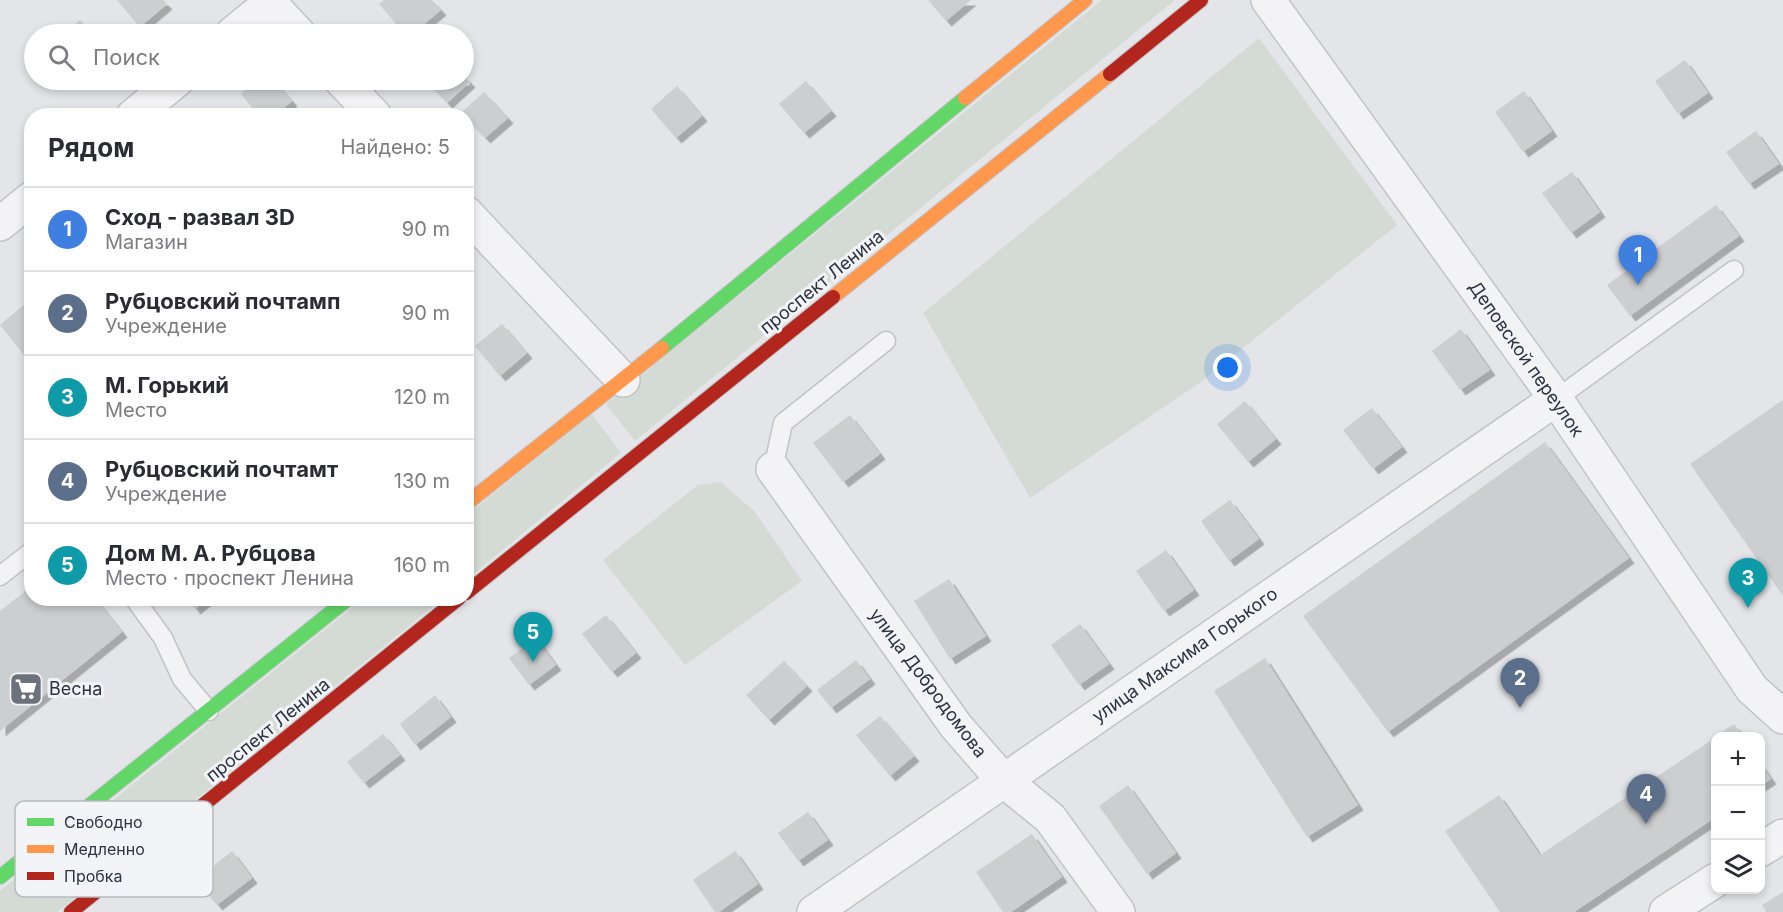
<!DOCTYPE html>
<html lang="ru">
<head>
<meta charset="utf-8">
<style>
  :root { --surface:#fff; --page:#f2f2f3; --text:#2b2b33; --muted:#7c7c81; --line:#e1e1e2; --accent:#6b727b }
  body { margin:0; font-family:Inter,sans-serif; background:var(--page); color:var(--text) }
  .controls { position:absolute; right:18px; bottom:18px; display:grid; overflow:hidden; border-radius:12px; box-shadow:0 3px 9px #0003 }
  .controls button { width:54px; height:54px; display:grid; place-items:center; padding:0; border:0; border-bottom:2px solid var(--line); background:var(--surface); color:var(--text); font:30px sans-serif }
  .you { position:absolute; left:1228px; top:368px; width:21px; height:21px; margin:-15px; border:4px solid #fff; border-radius:50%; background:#1a73e8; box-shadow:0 0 0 9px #1a73e833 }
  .badge { display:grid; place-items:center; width:39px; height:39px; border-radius:50%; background:var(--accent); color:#fff; font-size:20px; font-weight:700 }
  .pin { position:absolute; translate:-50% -50px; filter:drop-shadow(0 2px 3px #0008) }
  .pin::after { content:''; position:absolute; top:32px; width:21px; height:18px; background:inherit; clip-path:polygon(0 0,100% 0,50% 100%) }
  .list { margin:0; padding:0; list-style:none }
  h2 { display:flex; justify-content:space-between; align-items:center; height:78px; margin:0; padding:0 24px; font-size:26px }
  h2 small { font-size:20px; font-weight:400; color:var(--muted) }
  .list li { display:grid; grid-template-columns:39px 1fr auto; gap:18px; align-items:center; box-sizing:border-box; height:84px; padding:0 24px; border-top:2px solid var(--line) }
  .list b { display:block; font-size:22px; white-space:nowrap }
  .list p { margin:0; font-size:20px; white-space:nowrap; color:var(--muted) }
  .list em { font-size:20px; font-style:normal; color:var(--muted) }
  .icon { flex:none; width:33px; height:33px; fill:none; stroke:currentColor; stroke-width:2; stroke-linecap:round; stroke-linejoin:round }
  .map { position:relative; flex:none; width:1783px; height:912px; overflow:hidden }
  .search { position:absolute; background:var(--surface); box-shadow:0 3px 9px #0003; left:24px; top:24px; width:450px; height:66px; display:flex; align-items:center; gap:15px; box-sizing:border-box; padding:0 21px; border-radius:33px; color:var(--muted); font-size:22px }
  .panel { position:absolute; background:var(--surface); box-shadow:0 3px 9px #0003; left:24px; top:108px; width:450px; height:498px; border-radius:24px }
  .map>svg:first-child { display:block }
</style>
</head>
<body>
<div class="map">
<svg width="1783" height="912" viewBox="0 0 1783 912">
  <defs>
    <filter id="shadow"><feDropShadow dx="5.5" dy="5.5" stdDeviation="0" flood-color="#0004"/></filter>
  </defs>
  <rect width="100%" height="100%" fill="#e3e5e8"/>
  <!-- green -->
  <g fill="#d4dbd4">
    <polygon points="1102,0 1175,0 635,441 606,404"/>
    <polygon points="1259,38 1397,225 1198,384 1030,498 923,313"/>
    <polygon points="592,414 621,453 467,579 467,515"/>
    <polygon points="721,482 755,512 802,581 685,665 603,560 698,485"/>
    <polygon points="363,599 442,599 57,912 0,912 0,891"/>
  </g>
  <!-- building -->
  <g fill="#ccced0" filter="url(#shadow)">
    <polygon points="117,0 163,0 167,4 140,27"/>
    <polygon points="384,0 432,0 441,10 412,34 405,34 379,4"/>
    <polygon points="928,0 971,0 946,21"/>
    <polygon points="80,20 92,34 63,34"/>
    <polygon points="1685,60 1708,93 1678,114 1655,81"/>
    <polygon points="464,76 470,82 447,103 425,80 464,80"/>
    <polygon points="258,80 274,80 292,101 275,116 259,116 241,94"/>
    <polygon points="806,81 831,111 804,133 779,104"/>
    <polygon points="677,86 702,116 676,138 651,109"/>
    <polygon points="1524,91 1552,131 1523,152 1495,112"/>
    <polygon points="484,92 508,118 485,138 466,118 466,116 461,113"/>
    <polygon points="1756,131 1779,164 1749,184 1726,152"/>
    <polygon points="1572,172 1600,212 1571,233 1542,193"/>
    <polygon points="1716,205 1739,236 1630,316 1607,285"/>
    <polygon points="26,303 32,310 32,349 24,355 0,325"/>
    <polygon points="502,324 527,353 500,376 475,346"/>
    <polygon points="1461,329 1490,370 1460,390 1432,351"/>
    <polygon points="1783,400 1783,596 1690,464"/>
    <polygon points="1245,401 1276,439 1248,462 1217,424"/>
    <polygon points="1372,408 1402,447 1373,469 1343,430"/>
    <polygon points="850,415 880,454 843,482 813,443"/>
    <polygon points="1545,442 1629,558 1388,732 1303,616"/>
    <polygon points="1230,500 1259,539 1229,561 1201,521"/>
    <polygon points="1166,550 1194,590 1164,611 1136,571"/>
    <polygon points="949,579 986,636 950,659 914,601"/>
    <polygon points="32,586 32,598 95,598 122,632 0,731 0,611"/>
    <polygon points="187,598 209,598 195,609"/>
    <polygon points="606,615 636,653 612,672 582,634"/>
    <polygon points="1080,624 1109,664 1079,685 1051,645"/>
    <polygon points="536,638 556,665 529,685 509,658"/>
    <polygon points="1265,658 1358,805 1307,837 1214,691"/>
    <polygon points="856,660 870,679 831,708 817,690"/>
    <polygon points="784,661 807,686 769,720 746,695"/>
    <polygon points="435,695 451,717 415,745 400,724"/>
    <polygon points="880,716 914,756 890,776 856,735"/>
    <polygon points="1734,724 1743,736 1716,736"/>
    <polygon points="383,734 400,755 364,783 347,762"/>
    <polygon points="1716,737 1716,817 1574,912 1500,912 1445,831 1499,795 1540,855"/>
    <polygon points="1760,763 1771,779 1760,786"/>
    <polygon points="1128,785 1176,853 1147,874 1099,806"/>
    <polygon points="808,812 828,840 798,861 778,833"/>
    <polygon points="1032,834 1062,877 1011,912 1003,912 976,872"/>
    <polygon points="232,851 252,878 217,905 196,880"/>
    <polygon points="735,851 758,884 719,912 715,912 693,880"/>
    <polygon points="1783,892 1783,912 1766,912 1762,905"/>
  </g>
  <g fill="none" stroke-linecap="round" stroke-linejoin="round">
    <defs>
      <g id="lane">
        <polyline points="1556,399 1734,270"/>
        <polyline points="773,469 783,423 886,341"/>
        <polyline points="0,576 32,551"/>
        <polyline points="134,598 163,638 182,679 209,711"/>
      </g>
      <g id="street">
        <polyline points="267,0 299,34"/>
        <polyline points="1268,0 1556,399 1752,689 1783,717"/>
        <polyline points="232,34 274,0"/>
        <polyline points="341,80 375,116"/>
        <polyline points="133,116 177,80"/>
        <polyline points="466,213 623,380"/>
        <polyline points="0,224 32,198"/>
        <polyline points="773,469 956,726 1003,780 1050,818 1118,912"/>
        <polyline points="1760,850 1783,836"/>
        <polyline points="814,912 1556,399"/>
        <polyline points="1666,912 1716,880"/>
      </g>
      <g id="fast">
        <polyline points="662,348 965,98"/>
        <polyline points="0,877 349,598"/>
      </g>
      <g id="slow">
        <polyline points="965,98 1085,0"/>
        <polyline points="833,297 1110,74"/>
        <polyline points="466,504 662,348"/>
      </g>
      <g id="jam">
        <polyline points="1110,74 1201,0"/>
        <polyline points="466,593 833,297"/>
        <polyline points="71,912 459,598"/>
      </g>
    </defs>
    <!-- lane casing -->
    <use href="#lane" stroke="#c1c3c6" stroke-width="21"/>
    <!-- street casing -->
    <use href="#street" stroke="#c1c3c6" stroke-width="36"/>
    <!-- fast casing -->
    <use href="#fast" stroke="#c1c3c6" stroke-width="16"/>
    <!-- slow casing -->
    <use href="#slow" stroke="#c1c3c6" stroke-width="16"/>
    <!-- jam casing -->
    <use href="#jam" stroke="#c1c3c6" stroke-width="16"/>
    <!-- lane -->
    <use href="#lane" stroke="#f3f3f5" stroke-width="18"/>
    <!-- street -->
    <use href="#street" stroke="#f3f3f5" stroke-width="33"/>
    <!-- fast -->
    <use href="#fast" stroke="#63d668" stroke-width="14"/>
    <!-- slow -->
    <use href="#slow" stroke="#ff974d" stroke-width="14"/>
    <!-- jam -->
    <use href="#jam" stroke="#b3261e" stroke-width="14"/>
  </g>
  <!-- icons -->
  <defs>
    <symbol id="supermarket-square" viewBox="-11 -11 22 22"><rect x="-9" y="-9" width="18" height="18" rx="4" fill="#6b727b" stroke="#f2f4f7"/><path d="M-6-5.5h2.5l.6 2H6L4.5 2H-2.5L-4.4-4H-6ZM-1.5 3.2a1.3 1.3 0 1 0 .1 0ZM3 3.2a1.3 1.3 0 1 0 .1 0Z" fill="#fff"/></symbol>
  </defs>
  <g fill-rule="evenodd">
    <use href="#supermarket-square" x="7" y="670" width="38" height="38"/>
  </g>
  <g text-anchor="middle" stroke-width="6" stroke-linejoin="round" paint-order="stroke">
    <!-- street labels -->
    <g font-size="18" fill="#2b3440" stroke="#f2f4f7">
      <text transform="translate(822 282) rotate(-39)" y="6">проспект Ленина</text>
      <text transform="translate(1526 359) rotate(55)" y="6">Деповской переулок</text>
      <text transform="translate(1185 655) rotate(-35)" y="6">улица Максима Горького</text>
      <text transform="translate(928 683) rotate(53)" y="6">улица Добродомова</text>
      <text transform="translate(268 730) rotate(-39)" y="6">проспект Ленина</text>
    </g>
    <!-- poi labels -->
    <g font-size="18" fill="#2b3440" stroke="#f2f4f7" text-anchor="start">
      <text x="49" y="695">Весна</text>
    </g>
  </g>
  <!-- legend -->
  <rect x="15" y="801" width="198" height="96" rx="9" fill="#f2f4f7" stroke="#b6bac0" stroke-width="1.5"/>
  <rect x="27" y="818" width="27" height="8" fill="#63d668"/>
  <rect x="27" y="845" width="27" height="8" fill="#ff974d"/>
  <rect x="27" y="872" width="27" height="8" fill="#b3261e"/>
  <g font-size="16" fill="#2b3440">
    <text x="64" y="828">Свободно</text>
    <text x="64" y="855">Медленно</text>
    <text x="64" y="882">Пробка</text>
  </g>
</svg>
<div class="controls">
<button>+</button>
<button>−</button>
<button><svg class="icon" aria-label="layers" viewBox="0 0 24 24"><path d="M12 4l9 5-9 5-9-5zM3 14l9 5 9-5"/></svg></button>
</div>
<div class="you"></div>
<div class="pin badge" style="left:1638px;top:285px;background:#3f7fe0">1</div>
<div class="pin badge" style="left:1520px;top:708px;background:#5c6f8a">2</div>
<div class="pin badge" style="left:1748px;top:608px;background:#0f9aa8">3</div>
<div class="pin badge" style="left:1646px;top:824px;background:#5c6f8a">4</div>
<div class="pin badge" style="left:533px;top:662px;background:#0f9aa8">5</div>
<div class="search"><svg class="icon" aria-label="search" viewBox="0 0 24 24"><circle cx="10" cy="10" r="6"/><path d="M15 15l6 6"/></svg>Поиск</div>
<section class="panel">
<h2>Рядом<small>Найдено: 5</small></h2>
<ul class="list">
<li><span class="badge" style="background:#3f7fe0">1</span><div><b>Сход - развал 3D</b><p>Магазин</p></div><em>90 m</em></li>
<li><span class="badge" style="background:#5c6f8a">2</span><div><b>Рубцовский почтамп</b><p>Учреждение</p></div><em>90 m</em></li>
<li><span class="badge" style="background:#0f9aa8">3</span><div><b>М. Горький</b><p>Место</p></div><em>120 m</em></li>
<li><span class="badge" style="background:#5c6f8a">4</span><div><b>Рубцовский почтамт</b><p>Учреждение</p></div><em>130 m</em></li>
<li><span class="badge" style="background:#0f9aa8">5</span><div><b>Дом М. А. Рубцова</b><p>Место · проспект Ленина</p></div><em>160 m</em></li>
</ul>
</section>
</div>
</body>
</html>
